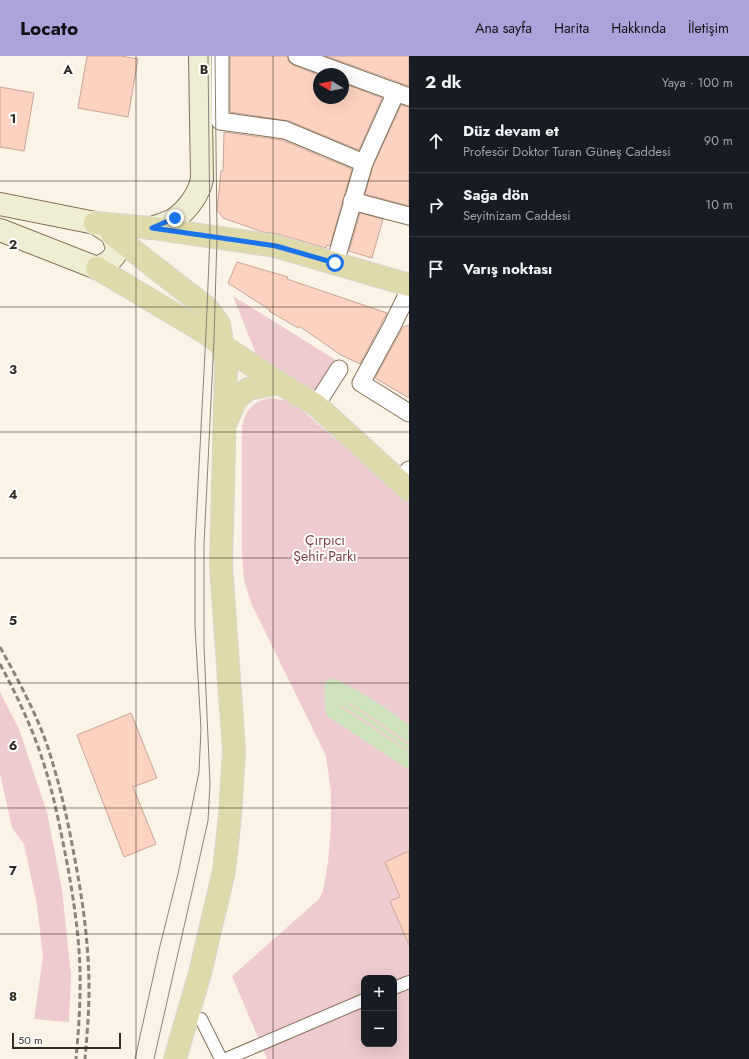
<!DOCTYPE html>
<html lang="tr">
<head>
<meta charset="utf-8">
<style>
  :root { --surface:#171b24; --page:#20242c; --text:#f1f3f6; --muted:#9ea1a6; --line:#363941; --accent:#aba4dc }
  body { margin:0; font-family:Jost,sans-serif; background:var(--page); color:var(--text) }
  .controls { position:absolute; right:12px; bottom:12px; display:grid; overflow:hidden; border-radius:8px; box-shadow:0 4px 16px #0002 }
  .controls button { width:36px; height:36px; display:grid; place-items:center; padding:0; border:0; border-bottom:1px solid var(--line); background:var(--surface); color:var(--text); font:20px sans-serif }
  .compass { position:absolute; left:313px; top:12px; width:36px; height:36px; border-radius:50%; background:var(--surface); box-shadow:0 4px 16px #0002; rotate:280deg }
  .scale { position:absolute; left:12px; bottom:10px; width:109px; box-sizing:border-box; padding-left:4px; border:2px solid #332b20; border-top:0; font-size:11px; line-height:14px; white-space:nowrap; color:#332b20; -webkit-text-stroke:3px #fff; paint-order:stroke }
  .stop { position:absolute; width:12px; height:12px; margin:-9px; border:3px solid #1a73e8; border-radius:50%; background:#fff }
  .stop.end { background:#1a73e8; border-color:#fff; box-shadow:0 1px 4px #0008 }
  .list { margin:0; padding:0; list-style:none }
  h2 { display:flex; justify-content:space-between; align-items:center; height:52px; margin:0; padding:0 16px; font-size:17px }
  h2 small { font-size:13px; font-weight:400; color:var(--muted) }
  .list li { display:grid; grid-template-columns:26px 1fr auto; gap:12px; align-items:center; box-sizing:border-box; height:64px; padding:0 16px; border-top:1px solid var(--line) }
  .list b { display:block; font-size:15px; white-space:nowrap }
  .list p { margin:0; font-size:13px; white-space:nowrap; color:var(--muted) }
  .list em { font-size:13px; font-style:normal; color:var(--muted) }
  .icon { flex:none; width:22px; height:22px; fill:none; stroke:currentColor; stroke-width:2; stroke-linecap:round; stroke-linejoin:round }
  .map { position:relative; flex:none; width:409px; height:1003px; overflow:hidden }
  header { display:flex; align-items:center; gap:24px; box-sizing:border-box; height:56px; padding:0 20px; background:var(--accent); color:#111 }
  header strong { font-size:19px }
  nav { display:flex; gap:22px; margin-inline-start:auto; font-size:14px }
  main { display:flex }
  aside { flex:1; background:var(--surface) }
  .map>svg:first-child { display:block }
</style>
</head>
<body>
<header>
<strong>Locato</strong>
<nav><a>Ana sayfa</a><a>Harita</a><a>Hakkında</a><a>İletişim</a></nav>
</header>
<main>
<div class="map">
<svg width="409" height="1003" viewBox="0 0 409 1003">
  <rect width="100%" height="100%" fill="#fcf3e7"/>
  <!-- green -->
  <g fill="#eecbce" fill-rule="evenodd">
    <polygon points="233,240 339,306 314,340 260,308"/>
    <path d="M271 342 288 345 295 348 409 447V1003H267L232 920 319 843 323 835 328 806 331 770V736L326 700 251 547 244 524 242 498V371C246 353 253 345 271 342ZM364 922H394V988H364Z"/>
    <polygon points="0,636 19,673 47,756 62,834 71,919 69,966 34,963 43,901 37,849 24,788 12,772 0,717"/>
  </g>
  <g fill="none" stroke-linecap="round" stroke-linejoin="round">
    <!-- stream -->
    <polyline stroke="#cee4bf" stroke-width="4.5" points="333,642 360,658 409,692"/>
    <!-- canal -->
    <polyline stroke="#cee4bf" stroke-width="15" points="409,678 366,648 332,630 333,655 409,705"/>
  </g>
  <!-- building -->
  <g fill="#fed2c1" stroke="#c8a597">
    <polygon points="87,0 121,0 138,3 128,61 78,52"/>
    <polygon points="230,0 287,0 289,6 293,9 319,19 319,42 343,42 343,27 382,42 359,94 289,65 230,56"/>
    <polygon points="326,0 409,0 409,30 400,27"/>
    <polygon points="0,31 34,37 24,95 0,91"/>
    <polygon points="401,49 409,51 409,150 365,138 373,110"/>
    <polygon points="224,76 282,84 352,113 330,190 327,189 326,192 278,178 263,176 223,162 217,154 221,115 223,115"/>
    <polygon points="360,157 383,163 372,202 349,195"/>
    <polygon points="237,206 288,221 287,223 387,257 360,308 341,299 299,270 298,272 269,255 270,254 228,227"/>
    <polygon points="409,269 409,342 375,322 403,271"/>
    <polygon points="131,657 157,722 133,731 156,788 124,801 77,679"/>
    <polygon points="409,795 409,889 390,845 400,841 385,806"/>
  </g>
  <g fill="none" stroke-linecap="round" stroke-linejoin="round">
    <defs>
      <g id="pedestrian">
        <polyline points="394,932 409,926"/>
        <polyline points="201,963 221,1003"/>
        <polyline points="226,1003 364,944"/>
      </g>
      <g id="minor">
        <polyline points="220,0 220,65 285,74 364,107"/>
        <polyline points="297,0 409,41"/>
        <polyline points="352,145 409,160"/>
        <polyline points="335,207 364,107 396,36"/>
        <polyline points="409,235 392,270 361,327 409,357"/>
        <polyline points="316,349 339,313"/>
        <polyline points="401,427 409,414"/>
      </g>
      <g id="secondary">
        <polyline points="0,148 95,167 112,178 117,191 115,199 109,206 97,212 0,174"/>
        <path d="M152 172C159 169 169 167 176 162 188 153 199 138 202 123L200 0"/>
      </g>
      <g id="primary">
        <polyline points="95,167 152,172 275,190 409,229"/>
        <polyline points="112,178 207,252 219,268 226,309 221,510 234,694 230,760 224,815 200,917 175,1003"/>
        <polyline points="97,212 206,277 223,290 279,327 316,349 409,434"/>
        <polyline points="227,364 236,343 248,333 279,327"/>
      </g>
    </defs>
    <!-- pedestrian casing -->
    <use href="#pedestrian" stroke="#857056" stroke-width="14"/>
    <!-- minor casing -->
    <use href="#minor" stroke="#857056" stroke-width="19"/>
    <!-- secondary casing -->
    <use href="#secondary" stroke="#857056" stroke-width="24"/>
    <!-- primary casing -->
    <use href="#primary" stroke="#d6d5d2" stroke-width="24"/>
    <!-- pedestrian -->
    <use href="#pedestrian" stroke="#fff" stroke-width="12"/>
    <!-- minor -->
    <use href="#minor" stroke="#fff" stroke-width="17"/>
    <!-- secondary -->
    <use href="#secondary" stroke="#efedd4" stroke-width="22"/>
    <!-- primary -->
    <use href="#primary" stroke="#e0daaa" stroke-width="22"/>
    <!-- tram -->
    <g stroke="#8c8378" stroke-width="1">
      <polyline points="135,1003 160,890 178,818 199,716 201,673 195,570 195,487 206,277 210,180 208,0"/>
      <polyline points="154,1003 208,765 210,728 204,590 204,489 214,283 217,181 215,0"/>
    </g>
    <!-- rail -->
    <g stroke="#8c8378" stroke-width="3" stroke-dasharray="6 3" stroke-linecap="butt">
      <path d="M0 591C17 622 34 653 46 686 59 724 68 765 75 804 83 846 89 890 89 933 89 957 87 980 85 1003"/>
      <path d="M0 608C14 634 27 661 37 688 52 728 60 771 68 812 75 852 81 893 80 933 80 956 78 980 76 1003"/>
    </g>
  </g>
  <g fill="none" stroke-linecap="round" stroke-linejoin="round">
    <!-- route -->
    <polyline stroke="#1a73e8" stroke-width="5" points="175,162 152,172 276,190 335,207"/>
  </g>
  <!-- grid -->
  <path fill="none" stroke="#332b20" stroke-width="1" stroke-opacity="0.55" d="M136 0V1003M273 0V1003M0 125H409M0 251H409M0 376H409M0 502H409M0 627H409M0 752H409M0 878H409"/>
  <g text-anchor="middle" stroke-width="4" stroke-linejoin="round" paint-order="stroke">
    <!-- park labels -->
    <g font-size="14" fill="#7d4048" stroke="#fff">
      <text x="325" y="489">Çırpıcı<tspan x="325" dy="16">Şehir Parkı</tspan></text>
    </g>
  </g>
  <g font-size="13" text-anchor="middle" font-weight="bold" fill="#332b20" stroke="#fff" stroke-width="4" stroke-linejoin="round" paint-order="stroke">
    <text x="68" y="18">A</text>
    <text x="204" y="18">B</text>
    <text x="13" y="67">1</text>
    <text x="13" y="193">2</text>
    <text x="13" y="318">3</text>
    <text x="13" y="443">4</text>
    <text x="13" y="569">5</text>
    <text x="13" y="694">6</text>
    <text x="13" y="819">7</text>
    <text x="13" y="945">8</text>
  </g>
</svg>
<div class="controls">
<button>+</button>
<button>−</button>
</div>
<svg class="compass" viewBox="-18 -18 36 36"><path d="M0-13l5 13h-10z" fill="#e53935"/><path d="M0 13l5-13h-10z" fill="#9ea1a6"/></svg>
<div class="scale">50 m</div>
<div class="stop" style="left:335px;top:207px"></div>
<div class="stop end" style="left:175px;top:162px"></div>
</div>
<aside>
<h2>2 dk<small>Yaya · 100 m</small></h2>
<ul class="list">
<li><svg class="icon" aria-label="ahead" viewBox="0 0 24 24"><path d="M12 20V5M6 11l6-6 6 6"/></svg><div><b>Düz devam et</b><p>Profesör Doktor Turan Güneş Caddesi</p></div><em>90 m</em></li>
<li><svg class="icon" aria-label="right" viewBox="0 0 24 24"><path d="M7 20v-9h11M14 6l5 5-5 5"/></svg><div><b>Sağa dön</b><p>Seyitnizam Caddesi</p></div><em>10 m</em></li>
<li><svg class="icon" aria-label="arrive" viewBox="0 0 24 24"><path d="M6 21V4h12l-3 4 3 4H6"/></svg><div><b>Varış noktası</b></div></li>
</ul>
</aside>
</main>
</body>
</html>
